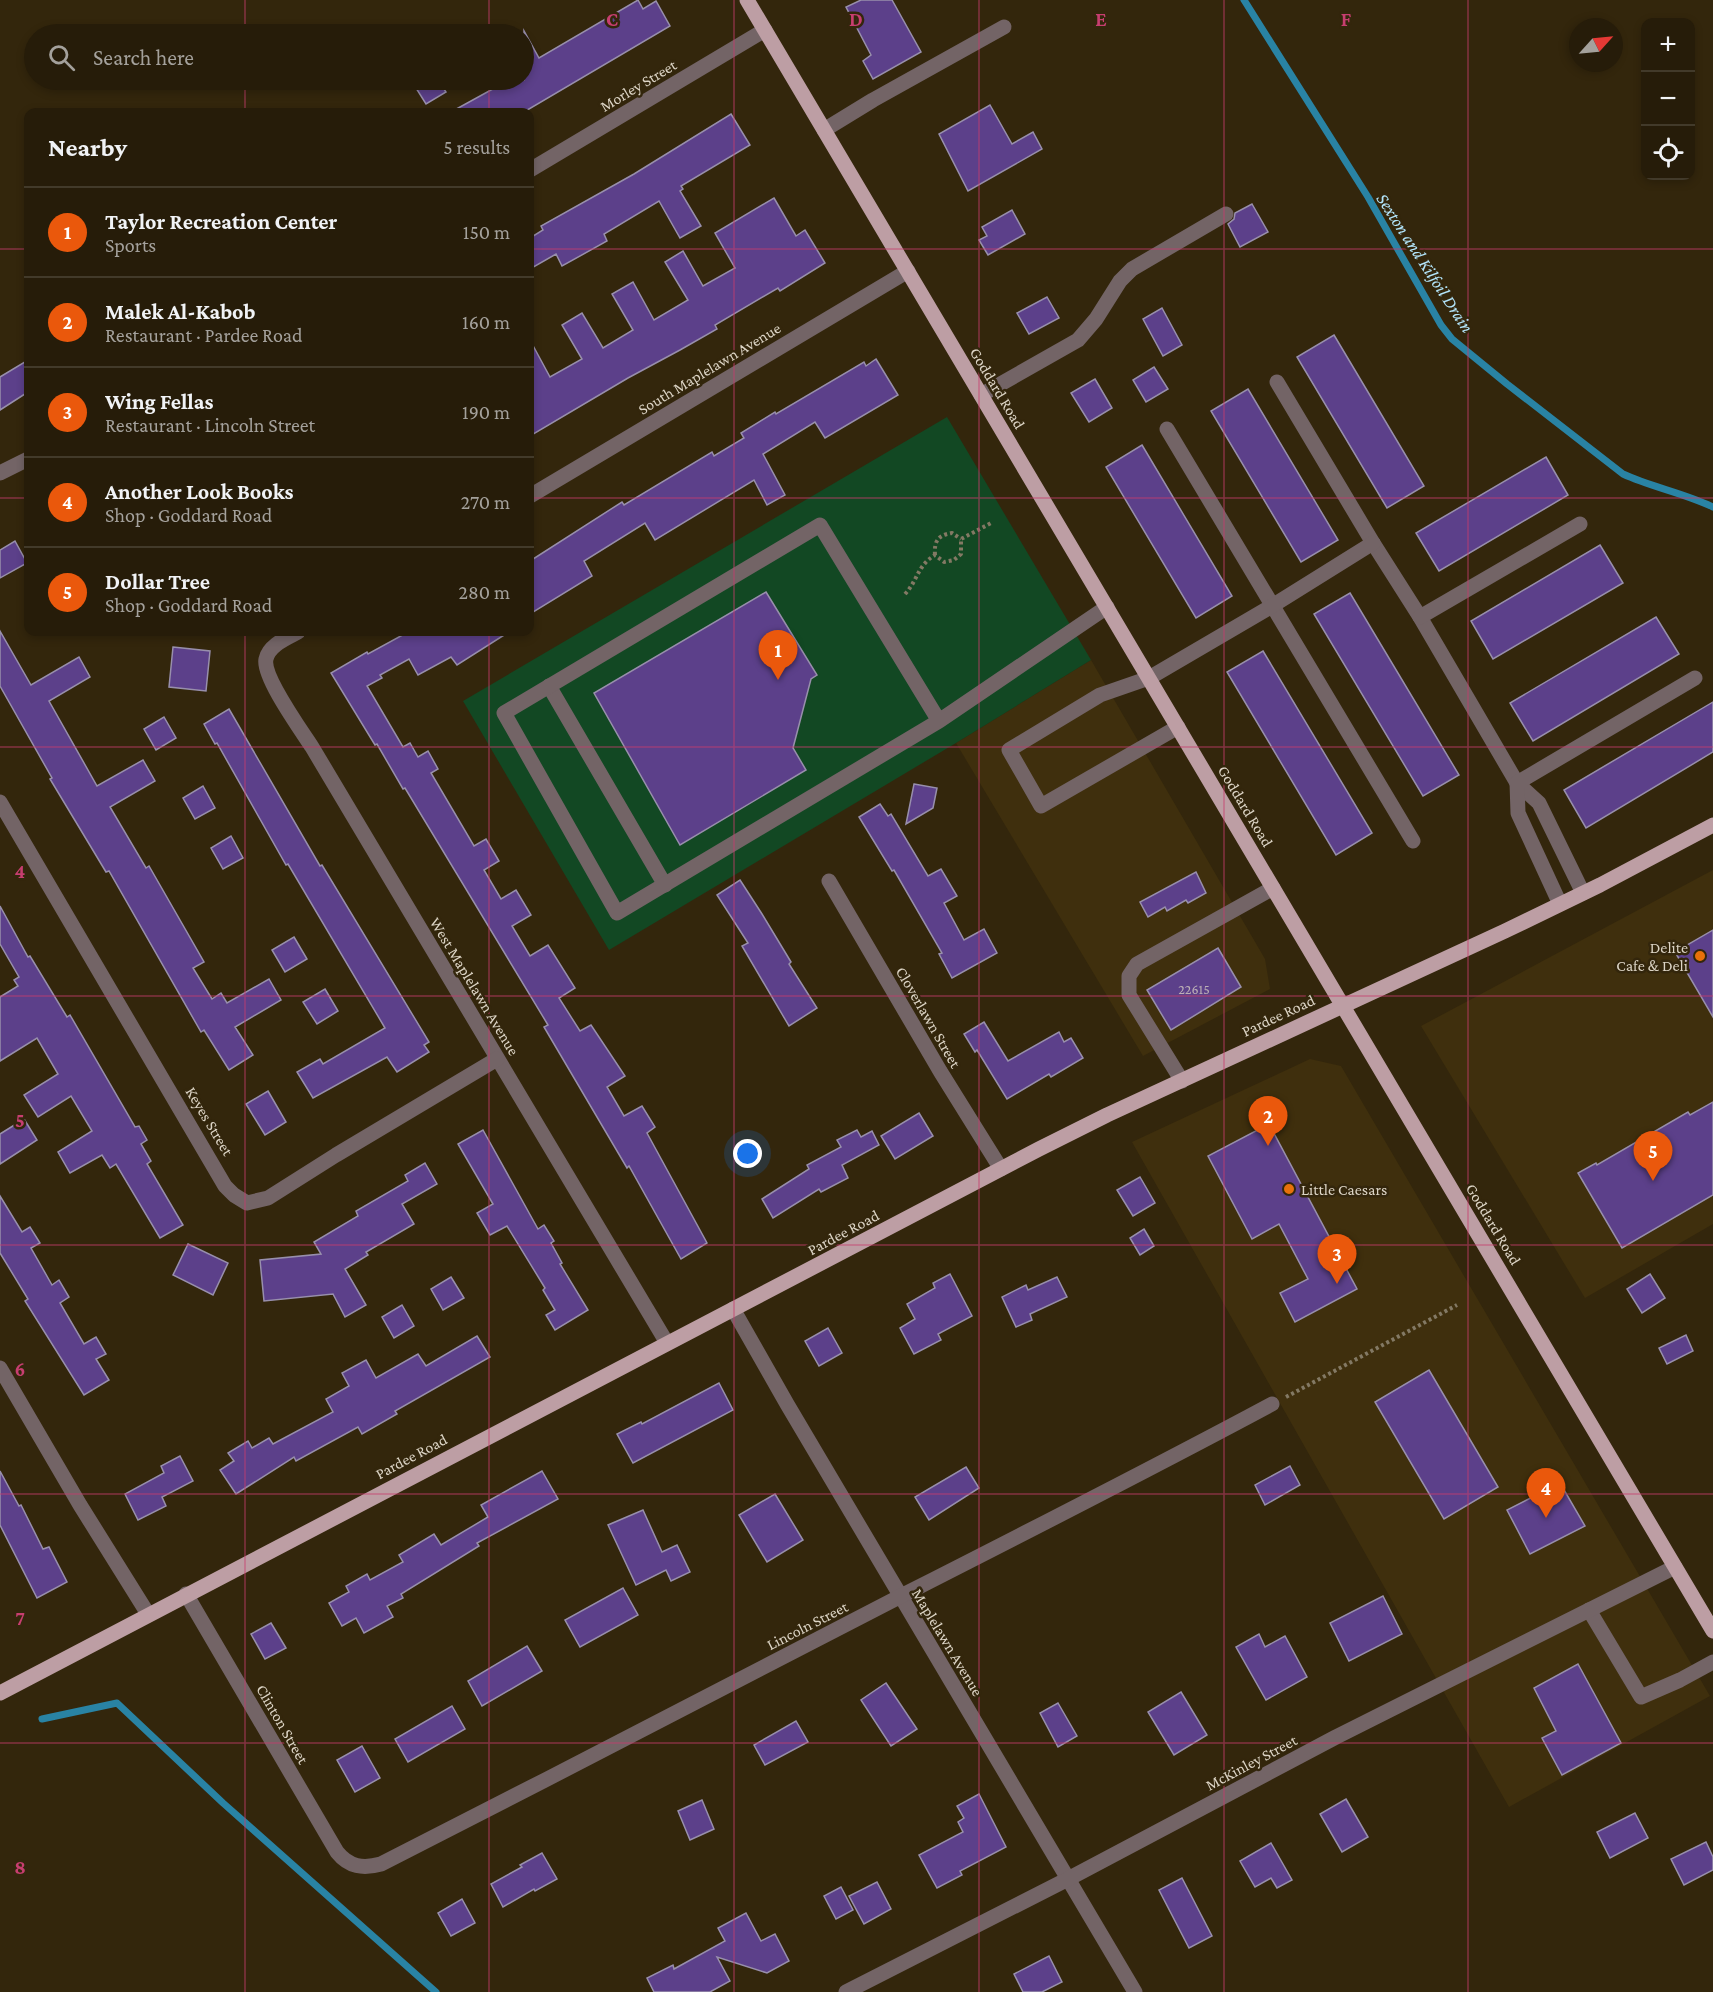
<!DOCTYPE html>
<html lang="en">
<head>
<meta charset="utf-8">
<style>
  :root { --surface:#261c09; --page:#322917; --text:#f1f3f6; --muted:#a4a19c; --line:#423a2a; --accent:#ea580c }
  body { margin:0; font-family:"Crimson Pro",serif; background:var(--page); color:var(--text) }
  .controls { position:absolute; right:18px; top:18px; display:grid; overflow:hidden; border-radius:12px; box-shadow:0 3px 9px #0003 }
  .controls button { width:54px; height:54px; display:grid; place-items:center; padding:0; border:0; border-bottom:2px solid var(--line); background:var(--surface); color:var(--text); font:30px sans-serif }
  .compass { position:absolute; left:1569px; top:18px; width:54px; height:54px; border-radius:50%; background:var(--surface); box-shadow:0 3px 9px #0003; rotate:63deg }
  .you { position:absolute; left:748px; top:1154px; width:21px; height:21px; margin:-15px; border:4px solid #fff; border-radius:50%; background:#1a73e8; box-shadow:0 0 0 9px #1a73e833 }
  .badge { display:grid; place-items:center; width:39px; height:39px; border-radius:50%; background:var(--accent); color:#fff; font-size:20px; font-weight:700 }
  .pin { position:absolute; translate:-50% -50px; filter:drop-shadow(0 2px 3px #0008) }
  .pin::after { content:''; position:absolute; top:32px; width:21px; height:18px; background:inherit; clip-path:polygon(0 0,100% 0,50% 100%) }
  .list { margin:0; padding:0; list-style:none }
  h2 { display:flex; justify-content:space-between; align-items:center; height:78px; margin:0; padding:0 24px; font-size:26px }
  h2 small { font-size:20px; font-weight:400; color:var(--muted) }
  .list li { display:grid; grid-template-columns:39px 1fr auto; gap:18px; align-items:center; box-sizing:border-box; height:90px; padding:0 24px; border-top:2px solid var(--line) }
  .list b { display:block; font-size:22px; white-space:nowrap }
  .list p { margin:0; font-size:20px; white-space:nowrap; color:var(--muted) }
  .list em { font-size:20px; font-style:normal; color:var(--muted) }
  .icon { flex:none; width:33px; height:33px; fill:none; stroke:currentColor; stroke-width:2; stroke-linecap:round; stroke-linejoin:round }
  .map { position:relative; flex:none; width:1713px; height:1992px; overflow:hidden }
  .search { position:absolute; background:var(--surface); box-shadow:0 3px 9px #0003; left:24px; top:24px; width:510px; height:66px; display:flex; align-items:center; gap:15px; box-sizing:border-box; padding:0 21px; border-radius:33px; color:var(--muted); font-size:22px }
  .panel { position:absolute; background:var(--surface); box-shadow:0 3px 9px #0003; left:24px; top:108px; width:510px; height:528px; border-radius:12px }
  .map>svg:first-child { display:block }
</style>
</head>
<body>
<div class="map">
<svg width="1713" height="1992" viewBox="0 0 1713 1992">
  <rect width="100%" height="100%" fill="#33260c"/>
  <!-- built -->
  <g fill="#3f2f0d">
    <polygon points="1091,660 1265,959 1270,989 1143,1056 956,743"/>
    <polygon points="1713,870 1713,1224 1585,1298 1421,1026"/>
    <polygon points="1310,1059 1341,1066 1710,1696 1509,1807 1132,1142"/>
  </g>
  <!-- green -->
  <polygon fill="#124823" points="947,417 1091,660 956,743 609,950 463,701"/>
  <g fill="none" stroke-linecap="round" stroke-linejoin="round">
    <!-- stream -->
    <g stroke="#2983a4" stroke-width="7">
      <path d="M1244 0 1368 197 1441 325 1452 339 1507 384 1623 474C1651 487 1684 493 1713 507"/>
      <polyline points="42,1719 117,1703 223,1803 436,1992"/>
    </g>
  </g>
  <!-- building -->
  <g fill="#5c408a" stroke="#988fac" stroke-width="1.5">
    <polygon points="638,0 643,9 656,1 670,26 524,112 451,112 509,80 524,80 524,31 539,58"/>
    <polygon points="861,0 892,0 921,52 873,79 863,61 871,55 846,7"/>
    <polygon points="411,80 438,80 446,92 426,104"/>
    <polygon points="990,105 1012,144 1033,132 1042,149 968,191 939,134"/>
    <polygon points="731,114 750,145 681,186 683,189 680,191 701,226 680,238 659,201 604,234 607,241 562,266 556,254 530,269 530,238 543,230 541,226 634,174"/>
    <polygon points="774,198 796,236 805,230 825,263 780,291 778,288 715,325 717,329 680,350 628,378 530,436 530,340 550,377 582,359 562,325 582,313 603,348 633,330 612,294 633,282 654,320 688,300 665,262 683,251 703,286 735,268 715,233"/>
    <polygon points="1252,204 1268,232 1240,247 1228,224 1234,219 1235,213"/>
    <polygon points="1012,210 1025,234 988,255 979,240 987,236 982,227"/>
    <polygon points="1047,297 1059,318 1029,334 1017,313"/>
    <polygon points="1162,308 1182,345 1163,356 1143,319"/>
    <polygon points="1334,335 1424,486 1387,508 1297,357"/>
    <polygon points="876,359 898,395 825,438 815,422 763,454 785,495 767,505 754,480 655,540 645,523 584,561 592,576 530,614 530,561 622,502 624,505 712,452 714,456 744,438 741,433 775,412 776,414 864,362 866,366"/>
    <polygon points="28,360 28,392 0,410 0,377"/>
    <polygon points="1154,367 1168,389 1146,402 1133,380"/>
    <polygon points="1095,379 1112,408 1089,422 1071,393"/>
    <polygon points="1248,389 1338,540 1301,562 1211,411"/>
    <polygon points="1142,445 1232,596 1196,618 1106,467"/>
    <polygon points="1546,457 1568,495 1439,571 1416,533"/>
    <polygon points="15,541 27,563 0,578 0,550"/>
    <polygon points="1600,545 1623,583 1493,659 1471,621"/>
    <polygon points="766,592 817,675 811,679 793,748 806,770 680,845 594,693"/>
    <polygon points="1350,593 1459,775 1423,796 1314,614"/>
    <polygon points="1656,617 1679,654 1533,741 1510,703"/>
    <polygon points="0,631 31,685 79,657 90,677 49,701 97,786 143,760 155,781 110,807 146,868 149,866 204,962 193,968 212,999 221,993 227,1003 269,979 281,1000 235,1027 253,1055 229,1070 204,1030 201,1032 109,871 106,872 50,779 52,778 0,686"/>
    <polygon points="408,632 509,632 457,665 451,657 418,675 409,659 380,675 382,678 367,686 403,747 410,743 418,757 428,751 438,769 431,773 474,846 486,839 499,861 484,870 501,899 516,890 531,915 512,926 530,956 548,945 575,988 559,998 580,1031 591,1025 625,1076 607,1087 624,1116 642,1106 655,1127 647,1133 707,1243 681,1259 629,1166 627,1168 544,1027 548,1025 405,788 403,789 377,744 375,745 331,673 367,652 368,654"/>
    <polygon points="173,647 210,651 206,691 169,687"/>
    <polygon points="1263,651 1372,833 1336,855 1227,672"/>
    <polygon points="1713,702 1713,752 1586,828 1564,790"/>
    <polygon points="229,709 320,866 322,865 429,1042 424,1045 429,1052 397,1072 387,1057 313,1098 297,1072 320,1059 323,1064 385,1028 288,864 286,865 217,743 215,744 204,724"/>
    <polygon points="164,717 176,738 156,750 144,729"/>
    <polygon points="914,784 937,788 933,808 906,824"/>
    <polygon points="203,786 215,808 195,819 183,798"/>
    <polygon points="880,804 888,816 891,814 928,876 941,869 957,896 944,903 964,940 984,929 997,953 952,978 939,954 942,953 894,870 892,871 859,817"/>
    <polygon points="231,836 243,858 223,869 211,848"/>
    <polygon points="1196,872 1206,893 1188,903 1186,900 1167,911 1165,907 1148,917 1140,902"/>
    <polygon points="740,880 762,914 791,962 789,964 817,1008 789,1026 742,946 748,943 717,895"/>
    <polygon points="0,906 28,957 30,956 67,1017 70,1015 135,1127 139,1126 147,1140 141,1144 151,1161 147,1164 183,1225 160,1238 116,1164 110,1168 102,1155 70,1173 58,1152 92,1131 71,1096 38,1117 24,1095 58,1074 37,1038 0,1061 0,997 18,986 14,980 19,977 0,944"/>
    <polygon points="1713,930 1713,1017 1675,952"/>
    <polygon points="294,937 307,959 285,972 272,950"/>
    <polygon points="1218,948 1241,987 1171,1030 1147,990"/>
    <polygon points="325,989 338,1011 317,1024 303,1002"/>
    <polygon points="984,1022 1008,1061 1059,1032 1064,1042 1071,1038 1083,1058 1051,1077 1049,1074 1007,1099 977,1050 975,1052 964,1034"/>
    <polygon points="268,1091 286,1122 265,1135 246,1104"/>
    <polygon points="1713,1102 1713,1195 1622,1248 1578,1173 1596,1163 1597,1165 1688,1112 1690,1115"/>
    <polygon points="919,1113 933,1136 895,1159 881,1136"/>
    <polygon points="24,1119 37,1140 0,1164 0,1134"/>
    <polygon points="1269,1124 1357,1289 1295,1322 1280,1293 1308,1279 1279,1224 1252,1239 1208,1156"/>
    <polygon points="483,1130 538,1229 544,1225 554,1241 551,1243 562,1263 560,1264 588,1310 555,1330 546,1315 555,1310 543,1290 545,1288 507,1226 490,1235 477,1213 493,1204 458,1144"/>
    <polygon points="857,1130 861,1137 872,1131 879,1145 842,1165 848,1178 821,1192 819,1189 773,1218 762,1199 809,1169 807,1165 841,1147 837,1140"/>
    <polygon points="425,1163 437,1184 402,1204 414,1224 366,1252 368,1255 345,1269 366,1305 345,1317 333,1294 264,1301 260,1260 321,1254 314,1242 358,1216 356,1211 408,1181 405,1175"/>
    <polygon points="1140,1177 1155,1203 1133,1216 1117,1190"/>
    <polygon points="0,1196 22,1232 30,1227 40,1243 31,1248 52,1285 59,1280 69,1297 60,1303 84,1344 96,1337 106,1354 96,1359 109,1380 84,1395 25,1301 28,1299 0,1253"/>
    <polygon points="1144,1229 1154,1246 1140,1255 1130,1238"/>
    <polygon points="188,1244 228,1263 213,1295 173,1275"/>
    <polygon points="950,1274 972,1316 938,1334 941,1340 914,1354 900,1328 915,1319 907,1304 935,1288 933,1283"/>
    <polygon points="1650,1274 1665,1298 1642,1313 1627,1289"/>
    <polygon points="451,1277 464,1298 443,1310 431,1289"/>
    <polygon points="1057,1277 1067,1297 1030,1314 1032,1320 1016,1327 1002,1297 1026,1285 1028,1290"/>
    <polygon points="402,1305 414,1326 394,1338 382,1317"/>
    <polygon points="828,1328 842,1353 819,1366 805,1341"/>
    <polygon points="1686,1335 1693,1351 1667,1364 1659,1348"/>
    <polygon points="477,1336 490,1357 395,1411 397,1414 362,1434 358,1427 296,1461 294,1457 236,1494 220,1470 234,1461 228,1453 248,1441 252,1448 269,1438 273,1444 333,1412 326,1399 349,1386 342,1373 366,1360 376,1378 418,1354 426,1366"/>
    <polygon points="1429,1370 1498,1487 1444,1519 1375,1402"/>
    <polygon points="719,1383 733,1410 633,1463 617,1434 641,1422 642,1424"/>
    <polygon points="180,1456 193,1481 162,1497 166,1506 138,1520 125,1494 164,1473 161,1466"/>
    <polygon points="1290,1466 1300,1485 1265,1505 1255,1485"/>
    <polygon points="966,1467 979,1488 929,1520 915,1497"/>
    <polygon points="0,1471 19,1506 21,1505 43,1549 49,1547 67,1582 37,1598 0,1525"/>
    <polygon points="542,1471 558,1499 477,1543 479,1546 401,1594 403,1598 387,1606 393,1617 364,1633 356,1618 342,1626 329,1603 349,1592 346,1586 367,1574 370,1580 403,1562 399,1555 434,1534 441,1545 488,1517 481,1505"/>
    <polygon points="1560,1483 1585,1526 1530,1554 1507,1510"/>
    <polygon points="775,1494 803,1540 767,1562 739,1515"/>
    <polygon points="643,1510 662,1552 677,1545 690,1572 671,1581 666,1570 636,1585 608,1525"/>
    <polygon points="623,1588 638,1615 580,1647 565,1620"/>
    <polygon points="1383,1596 1402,1634 1349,1661 1330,1623"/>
    <polygon points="271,1623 286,1648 265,1659 251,1634"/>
    <polygon points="1259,1634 1265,1647 1285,1636 1307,1677 1266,1700 1236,1647"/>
    <polygon points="527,1646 542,1671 482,1706 468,1681"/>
    <polygon points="1578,1664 1621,1743 1562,1775 1542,1738 1556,1731 1534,1688"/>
    <polygon points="886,1683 917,1729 891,1746 861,1700"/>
    <polygon points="1181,1692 1207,1735 1174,1755 1148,1712"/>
    <polygon points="1058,1703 1077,1736 1058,1747 1040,1713"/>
    <polygon points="452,1706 465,1729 408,1762 395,1739"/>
    <polygon points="796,1721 808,1742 765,1765 754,1745"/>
    <polygon points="362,1746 380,1778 355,1792 337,1760"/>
    <polygon points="979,1794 1006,1847 960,1871 962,1875 937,1888 919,1855 963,1832 958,1822 964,1818 957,1806"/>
    <polygon points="1346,1799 1368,1837 1342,1852 1320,1814"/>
    <polygon points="702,1800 714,1829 690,1840 678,1811"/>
    <polygon points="1635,1813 1648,1838 1610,1858 1597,1832"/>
    <polygon points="1706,1842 1713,1857 1713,1870 1684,1885 1671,1859"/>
    <polygon points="1271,1843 1292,1880 1277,1888 1271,1878 1255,1887 1240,1861"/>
    <polygon points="542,1853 557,1879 535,1891 534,1889 503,1907 491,1884 522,1867 520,1865"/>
    <polygon points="1182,1878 1212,1936 1189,1948 1159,1890"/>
    <polygon points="877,1882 891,1909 864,1924 849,1896"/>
    <polygon points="841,1887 853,1910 836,1919 824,1896"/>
    <polygon points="462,1899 475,1923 451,1936 438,1913"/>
    <polygon points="746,1913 761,1941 775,1934 789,1961 767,1973 717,1957 730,1981 710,1992 654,1992 647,1978 673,1965 674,1969 725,1941 718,1928"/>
    <polygon points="1049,1956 1062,1982 1042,1992 1023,1992 1014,1974"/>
  </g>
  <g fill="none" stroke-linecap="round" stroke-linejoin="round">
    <!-- path -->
    <g stroke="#837964" stroke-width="4" stroke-dasharray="3 3" stroke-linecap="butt">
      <path d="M935 555C934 541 938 535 952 533L961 539"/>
      <path d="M905 594C918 580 917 566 935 555L944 562 954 560 961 554V539L993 522"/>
      <polyline points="1286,1397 1457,1305"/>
    </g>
    <!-- minor -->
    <g stroke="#736466" stroke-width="15">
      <polyline points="824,130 873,100 1004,27"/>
      <polyline points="530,170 765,30"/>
      <polyline points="1277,382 1373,543 1420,617 1517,783 1539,803 1583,893"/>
      <polyline points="981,395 1078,340 1096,319 1120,281 1132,269 1226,214"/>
      <polyline points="1167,429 1413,841"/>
      <polyline points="0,473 28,459"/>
      <polyline points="530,496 908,271"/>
      <polyline points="1420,617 1580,524"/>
      <path d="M298 632C287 638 269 645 266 659 262 676 301 730 312 747L667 1343"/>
      <polyline points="549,686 665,885"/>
      <polyline points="939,721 820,525 504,713 617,913 939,721 1107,607"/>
      <polyline points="1178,727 1041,806 1009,750 1100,695 1149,678 1272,606 1373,543"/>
      <polyline points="0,802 225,1186 234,1195 247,1203 268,1198 336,1155 497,1059"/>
      <polyline points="829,881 940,1071 1001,1169"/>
      <polyline points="1560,904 1518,813 1517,783 1695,678"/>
      <polyline points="1182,1081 1129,995 1129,976 1137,964 1273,888"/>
      <polyline points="733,1309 787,1404 1135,1992"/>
      <polyline points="0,1368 80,1505 148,1614"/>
      <path d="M186 1594 337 1852C349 1867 363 1869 381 1864 555 1776 727 1685 901 1596 1025 1533 1149 1470 1272 1404"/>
      <polyline points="1589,1610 1641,1697 1680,1680 1713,1662"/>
      <polyline points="846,1992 1068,1879 1336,1737 1675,1567"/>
    </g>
    <!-- major -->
    <g stroke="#bd9ea4" stroke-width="15">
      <polyline points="747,0 1713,1631"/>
      <polyline points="0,1693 1039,1149 1107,1115 1505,931 1600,885 1713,825"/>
    </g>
  </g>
  <!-- grid -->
  <path fill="none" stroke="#c73e70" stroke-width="1.5" stroke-opacity="0.55" d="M245 0V34M489 0V34M734 0V1992M979 0V1992M1224 0V1992M1468 0V1992M245 80V112M489 80V112M0 249H28M530 249H1713M0 498H28M530 498H1713M245 632V1992M489 632V1992M0 747H1713M0 996H1713M0 1245H1713M0 1494H1713M0 1743H1713"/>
  <!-- markers -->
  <g fill="#e8710a" stroke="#33260c" stroke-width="2">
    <circle cx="1700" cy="956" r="6"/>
    <circle cx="1289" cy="1189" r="6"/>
  </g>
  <g text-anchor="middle" stroke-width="5" stroke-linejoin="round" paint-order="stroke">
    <!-- number labels -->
    <g font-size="14" fill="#bcafb6">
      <text x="1194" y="994">22615</text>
    </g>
    <!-- street labels -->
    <g font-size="16" fill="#dcd4c5" stroke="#33260c">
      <text transform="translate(638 85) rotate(-31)" y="6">Morley Street</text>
      <text transform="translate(709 368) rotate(-31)" y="6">South Maplelawn Avenue</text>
      <text transform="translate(998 388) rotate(59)" y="6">Goddard Road</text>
      <text transform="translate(1246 806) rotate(59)" y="6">Goddard Road</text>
      <text transform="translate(475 986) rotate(59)" y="6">West Maplelawn Avenue</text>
      <text transform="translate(1278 1015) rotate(-25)" y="6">Pardee Road</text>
      <text transform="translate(929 1017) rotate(60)" y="6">Cloverlawn Street</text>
      <text transform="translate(210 1121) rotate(59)" y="6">Keyes Street</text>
      <text transform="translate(1494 1224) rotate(59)" y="6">Goddard Road</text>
      <text transform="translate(843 1232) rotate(-28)" y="6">Pardee Road</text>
      <text transform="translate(411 1456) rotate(-28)" y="6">Pardee Road</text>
      <text transform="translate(807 1625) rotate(-27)" y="6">Lincoln Street</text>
      <text transform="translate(948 1642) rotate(59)" y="6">Maplelawn Avenue</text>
      <text transform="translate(283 1724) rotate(60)" y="6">Clinton Street</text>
      <text transform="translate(1251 1762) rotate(-28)" y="6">McKinley Street</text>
    </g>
    <!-- poi labels -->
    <g font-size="16" fill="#dcd4c5" stroke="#33260c" text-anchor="end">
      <text x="1688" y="953">Delite<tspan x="1688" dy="18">Cafe &amp; Deli</tspan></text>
      <text x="1301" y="1195" text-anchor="start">Little Caesars</text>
    </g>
    <!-- water labels -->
    <g font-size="18" font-style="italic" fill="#b3e5fb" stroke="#33260c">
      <text transform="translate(1425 263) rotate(57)" y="6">Sexton and Kilfoil Drain</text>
    </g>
  </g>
  <g font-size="20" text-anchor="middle" font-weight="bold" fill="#c73e70" stroke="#33260c" stroke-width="5" stroke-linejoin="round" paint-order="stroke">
    <text x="612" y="26">C</text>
    <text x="856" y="26">D</text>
    <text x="1101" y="26">E</text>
    <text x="1346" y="26">F</text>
    <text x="20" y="878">4</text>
    <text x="20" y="1127">5</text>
    <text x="20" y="1376">6</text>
    <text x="20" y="1625">7</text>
    <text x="20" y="1874">8</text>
  </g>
</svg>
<div class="controls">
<button>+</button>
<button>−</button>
<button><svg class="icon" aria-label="locate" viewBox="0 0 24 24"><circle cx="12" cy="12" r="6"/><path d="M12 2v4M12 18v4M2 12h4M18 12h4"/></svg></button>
</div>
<svg class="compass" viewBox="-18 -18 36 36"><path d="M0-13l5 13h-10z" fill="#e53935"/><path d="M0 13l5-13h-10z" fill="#a4a19c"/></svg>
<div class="you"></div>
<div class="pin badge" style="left:778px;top:680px">1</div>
<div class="pin badge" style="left:1268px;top:1146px">2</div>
<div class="pin badge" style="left:1337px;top:1284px">3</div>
<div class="pin badge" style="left:1546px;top:1518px">4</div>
<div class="pin badge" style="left:1653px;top:1181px">5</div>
<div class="search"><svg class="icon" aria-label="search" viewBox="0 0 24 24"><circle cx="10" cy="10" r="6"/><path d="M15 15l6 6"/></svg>Search here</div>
<section class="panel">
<h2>Nearby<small>5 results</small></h2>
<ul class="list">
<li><span class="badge">1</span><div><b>Taylor Recreation Center</b><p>Sports</p></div><em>150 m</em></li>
<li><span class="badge">2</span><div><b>Malek Al-Kabob</b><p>Restaurant · Pardee Road</p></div><em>160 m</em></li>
<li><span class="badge">3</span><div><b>Wing Fellas</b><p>Restaurant · Lincoln Street</p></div><em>190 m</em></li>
<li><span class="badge">4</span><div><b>Another Look Books</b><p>Shop · Goddard Road</p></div><em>270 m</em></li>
<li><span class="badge">5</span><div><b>Dollar Tree</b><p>Shop · Goddard Road</p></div><em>280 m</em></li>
</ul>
</section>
</div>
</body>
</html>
